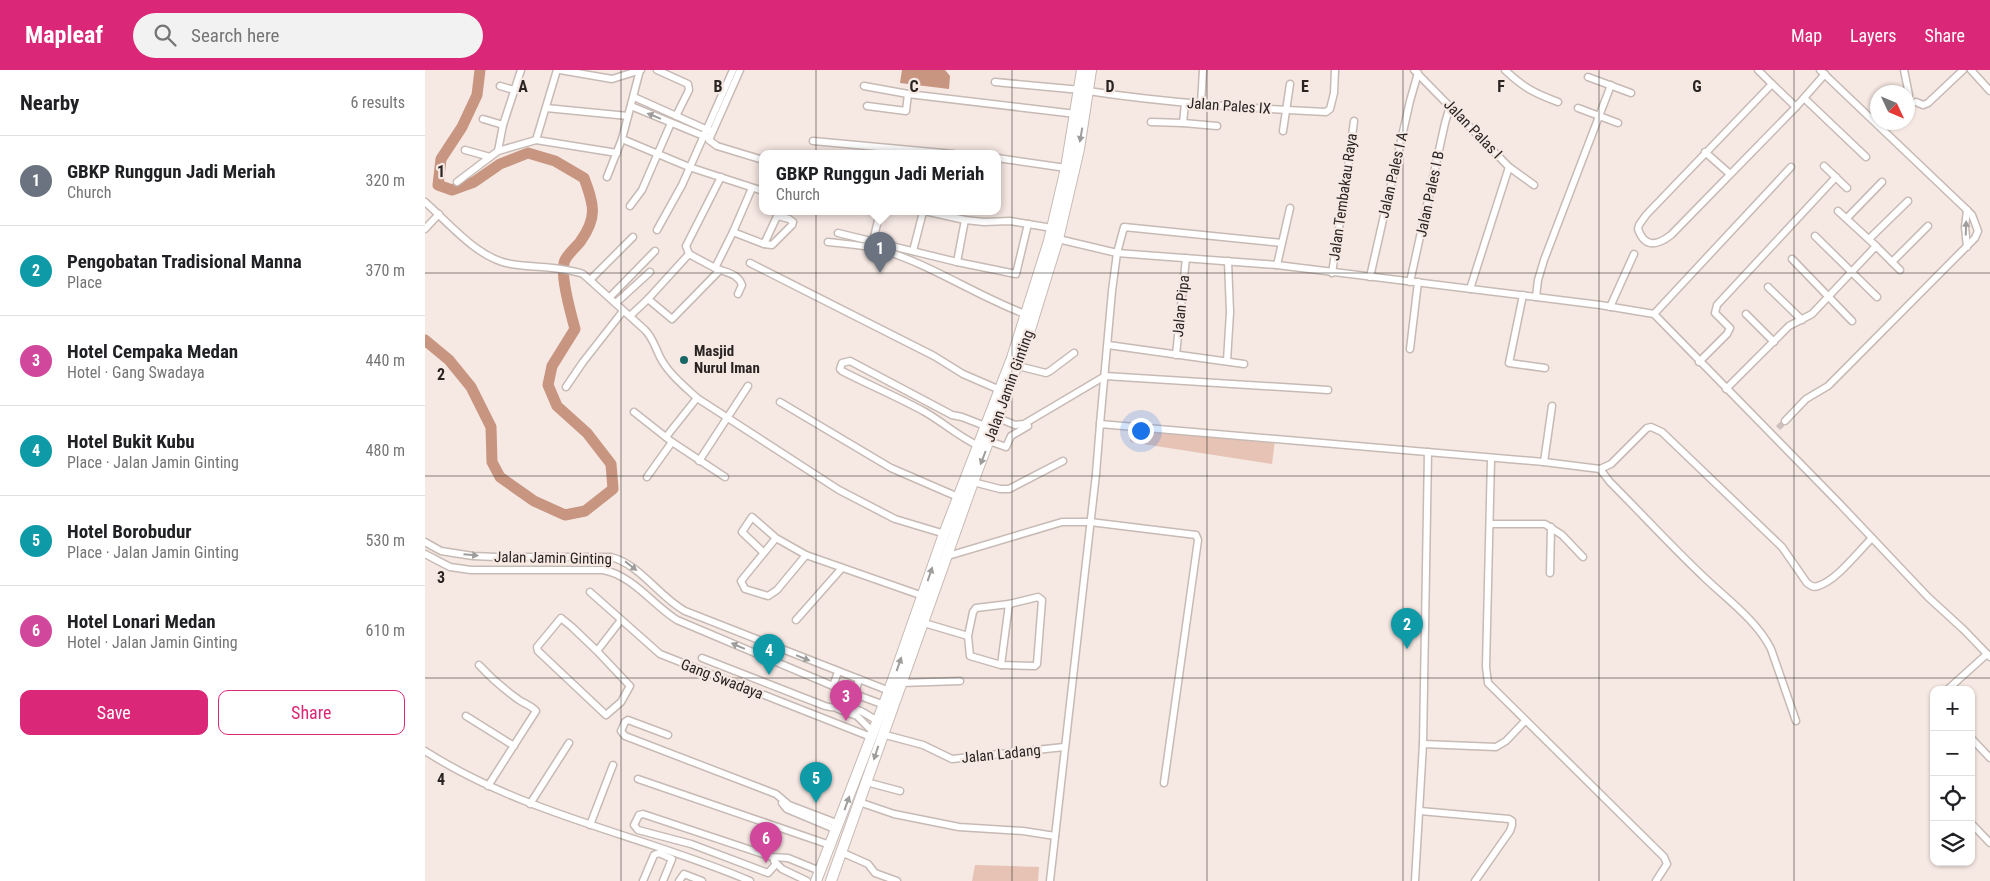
<!DOCTYPE html>
<html lang="en">
<head>
<meta charset="utf-8">
<style>
  :root { --surface:#fff; --page:#f2f2f2; --text:#202124; --muted:#757577; --line:#e0e0e0; --accent:#db2777 }
  body { margin:0; font-family:"Roboto Condensed",sans-serif; background:var(--page); color:var(--text) }
  .controls { position:absolute; right:15px; bottom:15px; display:grid; overflow:hidden; border-radius:10px; box-shadow:0 1px 4px #0004 }
  .controls button { width:45px; height:45px; display:grid; place-items:center; padding:0; border:0; border-bottom:1px solid var(--line); background:var(--surface); color:var(--text); font:25px sans-serif }
  .compass { position:absolute; left:1445px; top:15px; width:45px; height:45px; border-radius:50%; background:var(--surface); box-shadow:0 1px 4px #0004; rotate:134deg }
  .you { position:absolute; left:715px; top:360px; width:18px; height:18px; margin:-12px; border:4px solid #fff; border-radius:50%; background:#1a73e8; box-shadow:0 0 0 8px #1a73e833 }
  .badge { display:grid; place-items:center; width:32px; height:32px; border-radius:50%; background:var(--accent); color:#fff; font-size:16px; font-weight:700 }
  .pin { position:absolute; translate:-50% -41px; filter:drop-shadow(0 1px 2px #0008) }
  .pin::after { content:''; position:absolute; top:26px; width:18px; height:15px; background:inherit; clip-path:polygon(0 0,100% 0,50% 100%) }
  .popup { position:absolute; left:334px; top:80px; width:242px; height:65px; box-sizing:border-box; display:grid; place-content:center; border-radius:10px; background:var(--surface); filter:drop-shadow(0 1px 4px #0005); font-size:16px; white-space:nowrap; color:var(--muted) }
  .popup b { font-size:19px; color:var(--text) }
  .popup::after { content:''; position:absolute; left:50%; top:100%; margin-left:-10px; border:10px solid transparent; border-top-color:var(--surface) }
  .list { margin:0; padding:0; list-style:none }
  h2 { display:flex; justify-content:space-between; align-items:center; height:65px; margin:0; padding:0 20px; font-size:21px }
  h2 small { font-size:16px; font-weight:400; color:var(--muted) }
  .list li { display:grid; grid-template-columns:32px 1fr auto; gap:15px; align-items:center; box-sizing:border-box; height:90px; padding:0 20px; border-top:1px solid var(--line) }
  .list b { display:block; font-size:19px; white-space:nowrap }
  .list p { margin:0; font-size:16px; white-space:nowrap; color:var(--muted) }
  .list em { font-size:16px; font-style:normal; color:var(--muted) }
  .actions { display:flex; gap:10px; padding:15px 20px }
  .actions a { flex:1; padding:11px 0; border:1px solid var(--accent); border-radius:10px; text-align:center; font-size:18px; color:var(--accent) }
  .actions .main { background:var(--accent); color:#fff }
  .icon { flex:none; width:28px; height:28px; fill:none; stroke:currentColor; stroke-width:2; stroke-linecap:round; stroke-linejoin:round }
  .map { position:relative; flex:none; width:1565px; height:811px; overflow:hidden }
  header { display:flex; align-items:center; gap:30px; box-sizing:border-box; height:70px; padding:0 25px; background:var(--accent); color:#fff }
  header strong { font-size:24px }
  nav { display:flex; gap:28px; margin-inline-start:auto; font-size:18px }
  .search { width:350px; height:45px; background:var(--page); display:flex; align-items:center; gap:12px; box-sizing:border-box; padding:0 18px; border-radius:28px; color:var(--muted); font-size:19px }
  main { display:flex }
  aside { flex:1; background:var(--surface) }
  .map>svg:first-child { display:block }
</style>
</head>
<body>
<header>
<strong>Mapleaf</strong>
<div class="search"><svg class="icon" aria-label="search" viewBox="0 0 24 24"><circle cx="10" cy="10" r="6"/><path d="M15 15l6 6"/></svg>Search here</div>
<nav><a>Map</a><a>Layers</a><a>Share</a></nav>
</header>
<main>
<aside>
<h2>Nearby<small>6 results</small></h2>
<ul class="list">
<li><span class="badge" style="background:#6b7280">1</span><div><b>GBKP Runggun Jadi Meriah</b><p>Church</p></div><em>320 m</em></li>
<li><span class="badge" style="background:#0f9aa8">2</span><div><b>Pengobatan Tradisional Manna</b><p>Place</p></div><em>370 m</em></li>
<li><span class="badge" style="background:#d1479c">3</span><div><b>Hotel Cempaka Medan</b><p>Hotel · Gang Swadaya</p></div><em>440 m</em></li>
<li><span class="badge" style="background:#0f9aa8">4</span><div><b>Hotel Bukit Kubu</b><p>Place · Jalan Jamin Ginting</p></div><em>480 m</em></li>
<li><span class="badge" style="background:#0f9aa8">5</span><div><b>Hotel Borobudur</b><p>Place · Jalan Jamin Ginting</p></div><em>530 m</em></li>
<li><span class="badge" style="background:#d1479c">6</span><div><b>Hotel Lonari Medan</b><p>Hotel · Jalan Jamin Ginting</p></div><em>610 m</em></li>
</ul>
<div class="actions"><a class="main">Save</a><a>Share</a></div>
</aside>
<div class="map">
<svg width="1565" height="811" viewBox="0 0 1565 811">
  <rect width="100%" height="100%" fill="#f6e8e3"/>
  <!-- green -->
  <g fill="#e6c3b4">
    <polygon points="706,359 850,370 847,394 705,372"/>
    <polygon points="550,795 614,797 613,811 547,811"/>
  </g>
  <!-- water -->
  <polygon fill="#c79580" points="477,0 520,0 525,6 524,19 475,13"/>
  <g fill="none" stroke-linecap="round" stroke-linejoin="round">
    <!-- river -->
    <path stroke="#c79580" stroke-width="11" d="M0 270 24 290 46 317 66 357 67 392 75 407 109 431 140 445 160 441 188 419 186 394 162 363 132 336 123 315 127 296 150 259C146 244 134 203 140 190 143 184 150 178 155 172 173 147 169 135 159 108L130 91 103 83 75 94 49 112 27 120 13 115 16 89 37 57 52 25 55 0"/>
    <!-- minor-tunnel -->
    <polyline stroke="#cdc1bd" stroke-width="6" stroke-dasharray="6 3" stroke-linecap="butt" points="1353,358 1360,351"/>
    <defs>
      <g id="minor">
        <polyline points="135,0 187,9 216,0"/>
        <polyline points="232,0 263,14 264,20 251,46"/>
        <polyline points="315,0 284,70 292,76 338,90"/>
        <polyline points="989,0 1084,97 1109,115"/>
        <path d="M1080 0C1099 18 1109 23 1133 32"/>
        <polyline points="1333,0 1347,14"/>
        <polyline points="1479,0 1484,25"/>
        <polyline points="1546,0 1565,21"/>
        <polyline points="1163,7 1206,23"/>
        <polyline points="570,12 656,20"/>
        <polyline points="75,16 89,20"/>
        <polyline points="439,16 483,24 651,44"/>
        <path d="M663 21C742 33 821 38 901 42L905 39 909 23 910 0"/>
        <polyline points="209,27 285,61"/>
        <polyline points="1379,28 1441,87"/>
        <polyline points="1491,32 1498,35 1503,33 1538,0"/>
        <polyline points="776,34 778,0"/>
        <polyline points="206,36 281,67"/>
        <polyline points="442,36 481,41 483,24"/>
        <path d="M1371 37 1347 14 1221 145 1214 155 1213 159C1220 179 1233 175 1246 165L1371 37 1400 4"/>
        <polyline points="121,38 203,46"/>
        <polyline points="1153,38 1193,53"/>
        <polyline points="58,49 78,55"/>
        <polyline points="726,52 758,53 760,33"/>
        <polyline points="758,53 792,56"/>
        <polyline points="858,61 865,14"/>
        <polyline points="197,69 264,97 338,121"/>
        <polyline points="111,70 192,83"/>
        <polyline points="388,71 529,84"/>
        <polyline points="40,80 65,87"/>
        <polyline points="73,81 78,55 96,0"/>
        <polyline points="1280,82 1305,104"/>
        <polyline points="572,88 641,98"/>
        <polyline points="1399,96 1422,118"/>
        <polyline points="182,107 197,69 215,0"/>
        <polyline points="32,112 73,81 111,70 132,0"/>
        <path d="M0 132C24 153 53 189 86 194 110 198 135 196 158 204L220 260C228 268 230 277 235 287 243 303 259 316 272 328L414 420 470 449 520 464"/>
        <polyline points="205,136 217,120 246,53"/>
        <polyline points="1413,141 1451,176"/>
        <polyline points="504,142 540,150 559,152 585,151 627,158"/>
        <polyline points="1422,148 1457,112"/>
        <polyline points="0,159 14,144"/>
        <polyline points="232,160 257,115 308,0"/>
        <polyline points="308,162 339,174 347,175 367,155 368,152 364,149 353,146"/>
        <polyline points="413,163 532,192 591,204 603,154"/>
        <polyline points="1390,166 1452,227"/>
        <polyline points="633,169 692,183 852,195 1175,235 1229,244 1413,432 1503,527 1539,560 1565,587"/>
        <polyline points="1444,169 1483,131"/>
        <polyline points="448,171 455,142"/>
        <path d="M403 172C421 174 439 175 457 180 505 194 552 226 600 244"/>
        <polyline points="339,174 354,142"/>
        <polyline points="1542,177 1540,157 1542,140"/>
        <polyline points="488,181 498,142"/>
        <polyline points="264,184 290,198 308,162 327,118"/>
        <polyline points="1367,189 1427,251"/>
        <polyline points="532,192 540,150"/>
        <polyline points="1467,192 1503,156"/>
        <polyline points="325,193 509,286 538,304 575,320"/>
        <polyline points="852,195 865,138"/>
        <path d="M293 199C303 203 313 204 317 215L313 224"/>
        <polyline points="907,203 920,120 929,51"/>
        <polyline points="945,207 985,31 993,3"/>
        <polyline points="165,210 208,167"/>
        <polyline points="985,212 1020,53 1025,36"/>
        <polyline points="1343,217 1377,250"/>
        <polyline points="1045,219 1084,97"/>
        <polyline points="1098,225 1084,293 1120,298"/>
        <polyline points="185,227 230,181"/>
        <polyline points="1111,227 1113,210 1119,190 1186,15"/>
        <polyline points="223,229 247,249 295,200"/>
        <polyline points="191,233 225,202"/>
        <polyline points="1185,237 1209,184"/>
        <polyline points="1229,244 1366,97"/>
        <polyline points="1321,244 1349,272"/>
        <polyline points="205,246 223,229 264,184 261,176 296,107"/>
        <polyline points="683,275 819,294"/>
        <polyline points="985,279 993,212"/>
        <polyline points="751,285 761,188"/>
        <polyline points="802,291 805,242 803,191"/>
        <polyline points="1274,292 1302,264 1305,258 1290,243 1292,235 1411,107"/>
        <polyline points="593,296 621,303 625,301 649,283"/>
        <polyline points="141,317 158,292 198,241"/>
        <polyline points="1301,319 1364,256 1387,244 1451,176 1475,200"/>
        <polyline points="355,332 466,398 533,427"/>
        <polyline points="209,342 247,372 300,407"/>
        <polyline points="573,348 590,355 599,354 680,306 903,320"/>
        <polyline points="1360,351 1381,329 1403,316 1550,168 1553,161 1547,145 1542,140 1395,0"/>
        <polyline points="675,354 687,221 692,183 699,157 857,173"/>
        <polyline points="241,367 272,328"/>
        <polyline points="564,371 581,377 586,366 603,356"/>
        <path d="M552 375C533 366 519 353 500 342 473 327 444 315 417 301L415 299 417 293 425 291 527 345 537 347 560 356"/>
        <polyline points="1066,389 1061,597 1063,613 1239,787 1242,794 1231,811"/>
        <polyline points="274,391 323,316"/>
        <polyline points="1119,392 1127,336"/>
        <path d="M1175 399 1185 412C1217 444 1248 478 1281 509 1303 530 1332 551 1346 579L1371 651"/>
        <polyline points="222,407 247,372"/>
        <polyline points="548,412 575,419 584,419 638,391"/>
        <polyline points="1065,454 1120,454 1137,465 1158,487"/>
        <path d="M0 472 16 481 48 486 71 487H186C216 495 233 526 260 541L467 622"/>
        <polyline points="339,483 317,462 327,447 351,468 381,485 352,520 343,526 320,519 316,511 351,468"/>
        <path d="M0 484 25 497 46 500H178C207 505 228 535 252 550L408 616 462 636"/>
        <polyline points="381,485 498,526"/>
        <polyline points="523,486 637,452 665,452 771,465 773,470 739,713"/>
        <polyline points="1125,503 1126,457"/>
        <polyline points="165,522 235,584 446,667"/>
        <polyline points="371,550 417,498"/>
        <polyline points="499,553 543,566 548,542 551,538 584,534 613,527 617,530 612,594 610,596 576,595 545,586 543,566"/>
        <polyline points="172,581 147,557 136,548 112,577 113,581 181,645 196,632 205,616 172,581 196,550"/>
        <path d="M277 588 400 636C410 639 413 637 421 637 433 638 443 645 452 651"/>
        <path d="M54 595C66 608 80 620 94 630 100 634 107 636 111 641L63 716"/>
        <polyline points="576,595 584,534"/>
        <polyline points="476,613 535,611"/>
        <polyline points="408,616 413,602"/>
        <polyline points="1522,620 1562,584"/>
        <polyline points="430,624 434,609"/>
        <polyline points="413,639 432,646 448,662"/>
        <polyline points="41,646 89,676"/>
        <polyline points="457,664 498,675 527,689 639,677"/>
        <polyline points="243,665 203,650 200,652 196,661 200,666 351,724 364,735 414,754"/>
        <polyline points="1546,668 1565,688"/>
        <polyline points="998,674 1071,677 1081,671 1100,651"/>
        <path d="M0 681C100 745 217 765 325 811"/>
        <polyline points="213,709 405,775"/>
        <polyline points="441,712 475,721"/>
        <polyline points="434,732 469,744 534,757 598,761 630,766"/>
        <polyline points="357,733 362,739 412,760"/>
        <polyline points="105,734 144,673"/>
        <polyline points="995,741 1084,749 1087,751 1087,755 1085,761 1050,811"/>
        <polyline points="1546,753 1565,773"/>
        <polyline points="165,755 188,695"/>
        <polyline points="416,782 443,794 450,803 472,811"/>
        <polyline points="349,791 357,799 382,811"/>
        <polyline points="351,794 343,803 266,774 213,760 209,755 214,745 218,744 347,787 363,788 395,801"/>
        <polyline points="218,811 229,785 234,783 247,789 238,811"/>
        <polyline points="254,811 259,804 277,811"/>
        <path d="M625 811 671 404 675 354 1119 392 1175 399 1186 394 1222 358 1226 357 1237 362 1357 477 1382 513C1386 516 1389 518 1393 516 1411 511 1433 482 1447 468"/>
        <polyline points="990,811 998,674 1003,382"/>
      </g>
      <g id="highway">
        <polyline points="391,811 464,621 519,464 587,288 624,171 641,98 657,0"/>
        <polyline points="406,811 548,412 603,266 633,169 654,79 666,0"/>
      </g>
    </defs>
    <!-- minor casing -->
    <use href="#minor" stroke="#c7bab5" stroke-width="9"/>
    <!-- highway casing -->
    <use href="#highway" stroke="#c7bab5" stroke-width="12"/>
    <!-- minor -->
    <use href="#minor" stroke="#fff" stroke-width="6"/>
    <!-- highway -->
    <use href="#highway" stroke="#fff" stroke-width="10"/>
  </g>
  <!-- one-way arrows -->
  <defs><path id="oneway-solid" d="M-6-.8H1V-3.2L6.5 0L1 3.2V.8H-6Z" transform="scale(1.25)"/></defs>
  <g fill="#9f9d9c">
    <use href="#oneway-solid" transform="translate(229 46) rotate(-158)"/>
    <use href="#oneway-solid" transform="translate(656 65) rotate(100)"/>
    <use href="#oneway-solid" transform="translate(1541 158) rotate(-88)"/>
    <use href="#oneway-solid" transform="translate(558 388) rotate(111)"/>
    <use href="#oneway-solid" transform="translate(46 485) rotate(5)"/>
    <use href="#oneway-solid" transform="translate(206 496) rotate(38)"/>
    <use href="#oneway-solid" transform="translate(505 504) rotate(-71)"/>
    <use href="#oneway-solid" transform="translate(313 576) rotate(-157)"/>
    <use href="#oneway-solid" transform="translate(378 588) rotate(22)"/>
    <use href="#oneway-solid" transform="translate(474 594) rotate(-71)"/>
    <use href="#oneway-solid" transform="translate(451 683) rotate(108)"/>
    <use href="#oneway-solid" transform="translate(422 733) rotate(-70)"/>
  </g>
  <!-- grid -->
  <path fill="none" stroke="#2a2523" stroke-width="1" stroke-opacity="0.55" d="M196 0V811M391 0V811M587 0V811M782 0V811M978 0V811M1174 0V811M1369 0V811M0 203H1565M0 406H1565M0 608H1565"/>
  <!-- markers -->
  <circle fill="#186665" stroke="#f6e8e3" stroke-width="2" cx="259" cy="290" r="5"/>
  <g text-anchor="middle" stroke-width="4.5" stroke-linejoin="round" paint-order="stroke">
    <!-- street labels -->
    <g font-size="15" fill="#2a2523" stroke="#f6e8e3">
      <text transform="translate(804 36) rotate(4)" y="5">Jalan Pales IX</text>
      <text transform="translate(1048 59) rotate(46)" y="5">Jalan Palas I</text>
      <text transform="translate(968 105) rotate(-77)" y="5">Jalan Pales I A</text>
      <text transform="translate(1005 124) rotate(-78)" y="5">Jalan Pales I B</text>
      <text transform="translate(918 127) rotate(-82)" y="5">Jalan Tembakau Raya</text>
      <text transform="translate(756 236) rotate(-84)" y="5">Jalan Pipa</text>
      <text transform="translate(584 316) rotate(-70)" y="5">Jalan Jamin Ginting</text>
      <text transform="translate(128 488) rotate(1)" y="5">Jalan Jamin Ginting</text>
      <text transform="translate(297 609) rotate(21)" y="5">Gang Swadaya</text>
      <text transform="translate(576 684) rotate(-6)" y="5">Jalan Ladang</text>
    </g>
    <!-- poi labels -->
    <g font-size="15" font-weight="bold" fill="#2a2523" stroke="#f6e8e3" text-anchor="start">
      <text x="269" y="286">Masjid<tspan x="269" dy="17">Nurul Iman</tspan></text>
    </g>
  </g>
  <g font-size="16" text-anchor="middle" font-weight="bold" fill="#2a2523" stroke="#f6e8e3" stroke-width="4.5" stroke-linejoin="round" paint-order="stroke">
    <text x="98" y="22">A</text>
    <text x="293" y="22">B</text>
    <text x="489" y="22">C</text>
    <text x="685" y="22">D</text>
    <text x="880" y="22">E</text>
    <text x="1076" y="22">F</text>
    <text x="1272" y="22">G</text>
    <text x="16" y="107">1</text>
    <text x="16" y="310">2</text>
    <text x="16" y="513">3</text>
    <text x="16" y="715">4</text>
  </g>
</svg>
<div class="controls">
<button>+</button>
<button>−</button>
<button><svg class="icon" aria-label="locate" viewBox="0 0 24 24"><circle cx="12" cy="12" r="6"/><path d="M12 2v4M12 18v4M2 12h4M18 12h4"/></svg></button>
<button><svg class="icon" aria-label="layers" viewBox="0 0 24 24"><path d="M12 4l9 5-9 5-9-5zM3 14l9 5 9-5"/></svg></button>
</div>
<svg class="compass" viewBox="-18 -18 36 36"><path d="M0-13l5 13h-10z" fill="#e53935"/><path d="M0 13l5-13h-10z" fill="#757577"/></svg>
<div class="you"></div>
<div class="pin badge" style="left:455px;top:203px;background:#6b7280">1</div>
<div class="popup"><b>GBKP Runggun Jadi Meriah</b>Church</div>
<div class="pin badge" style="left:982px;top:579px;background:#0f9aa8">2</div>
<div class="pin badge" style="left:421px;top:651px;background:#d1479c">3</div>
<div class="pin badge" style="left:344px;top:605px;background:#0f9aa8">4</div>
<div class="pin badge" style="left:391px;top:733px;background:#0f9aa8">5</div>
<div class="pin badge" style="left:341px;top:793px;background:#d1479c">6</div>
</div>
</main>
</body>
</html>
